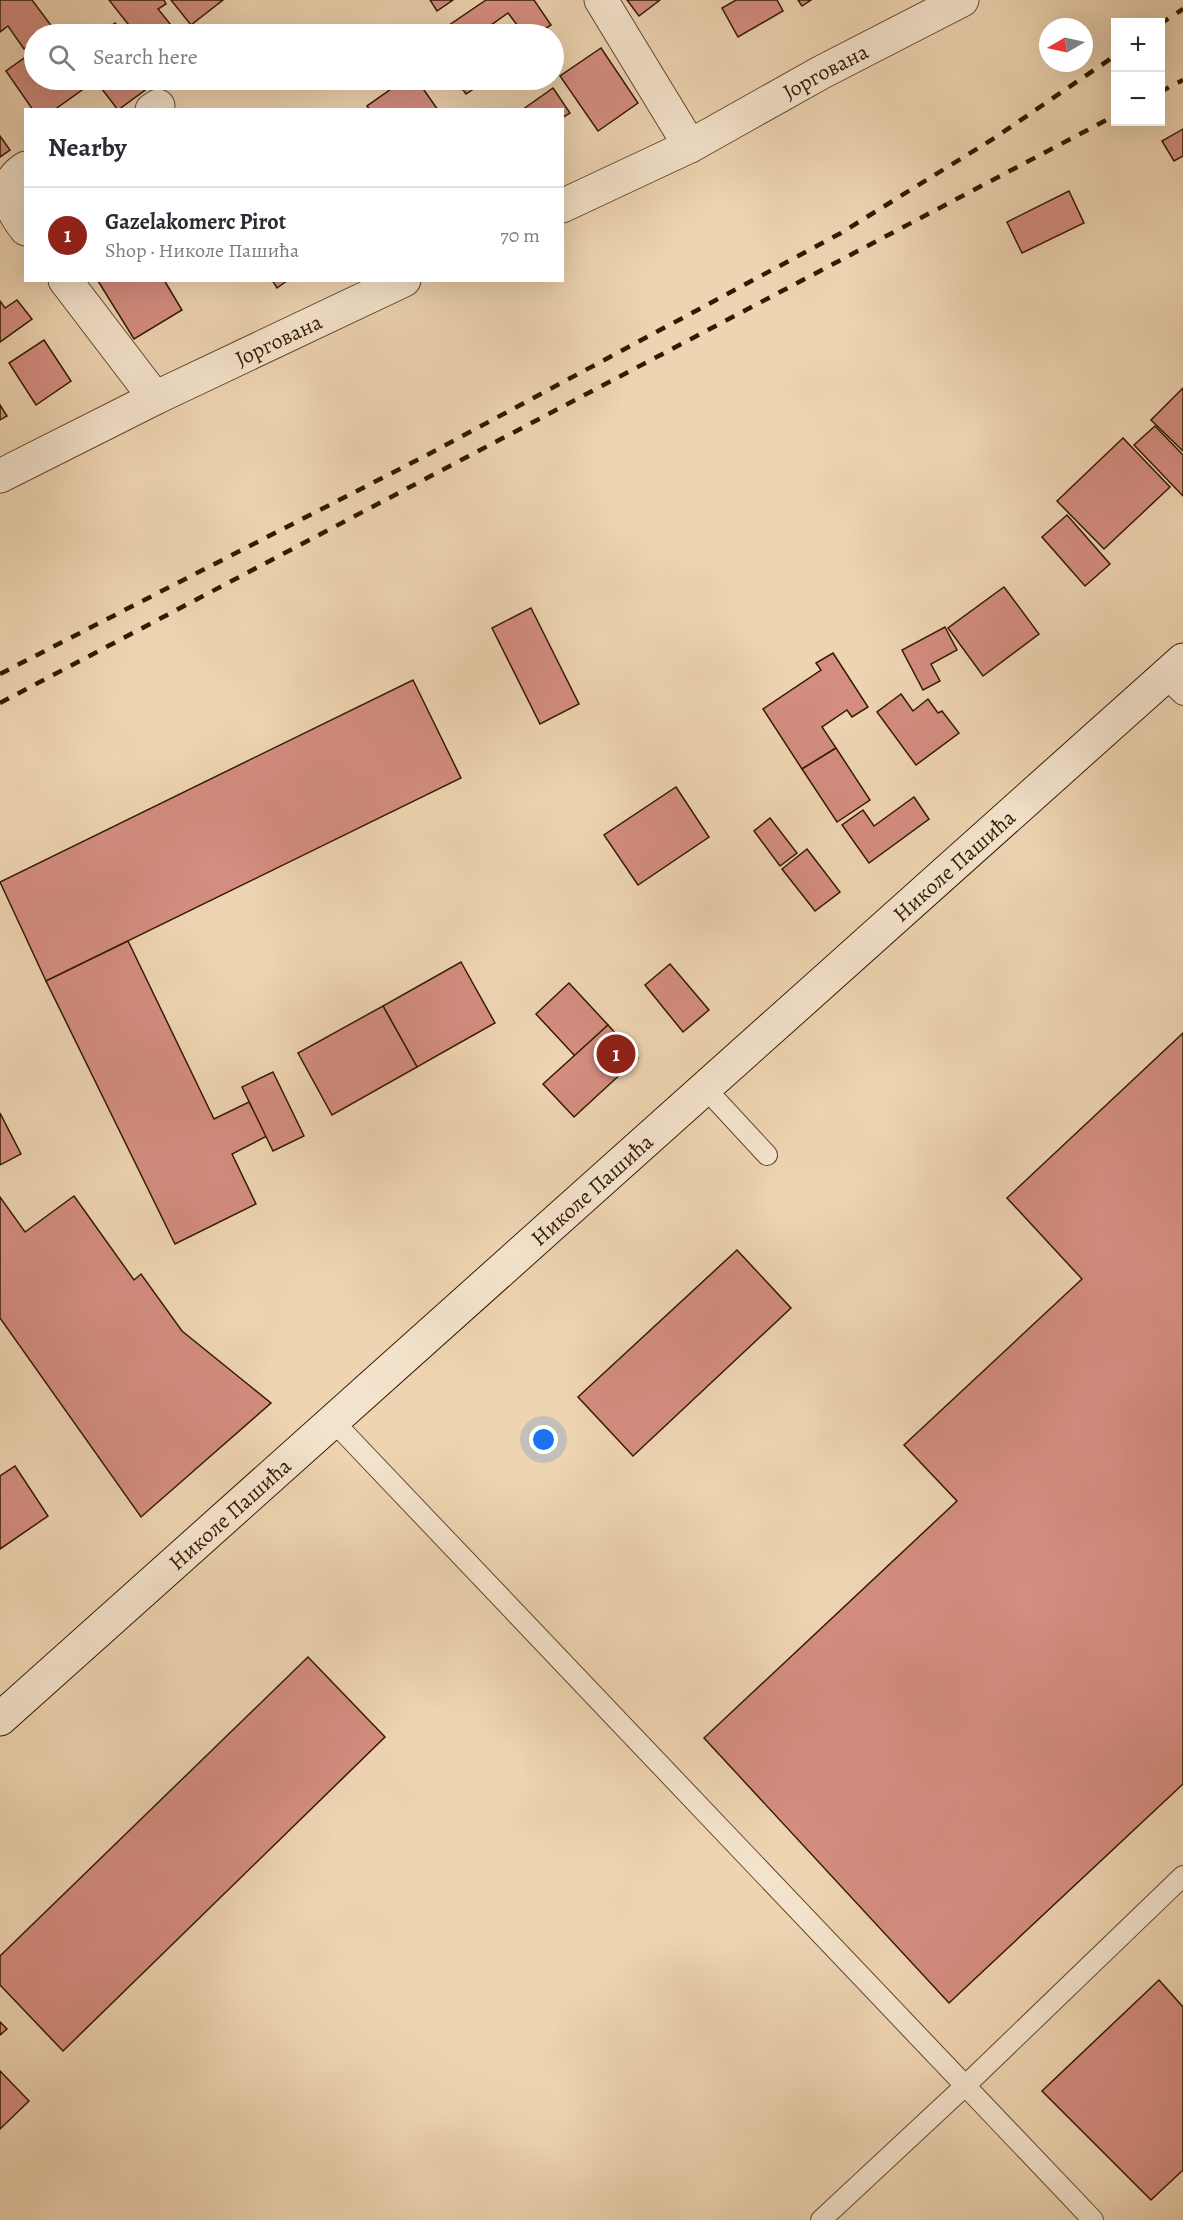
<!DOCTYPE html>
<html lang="en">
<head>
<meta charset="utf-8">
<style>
  :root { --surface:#fff; --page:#f7f7f7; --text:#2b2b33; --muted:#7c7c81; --line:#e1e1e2; --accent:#8f2418 }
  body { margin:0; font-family:Alegreya,serif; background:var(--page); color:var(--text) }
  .controls { position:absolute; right:18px; top:18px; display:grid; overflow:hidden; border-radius:0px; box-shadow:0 6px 24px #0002 }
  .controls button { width:54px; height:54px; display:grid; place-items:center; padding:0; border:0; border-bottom:2px solid var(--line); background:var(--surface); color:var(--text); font:30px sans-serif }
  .compass { position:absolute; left:1039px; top:18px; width:54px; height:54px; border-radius:50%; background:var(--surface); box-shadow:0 6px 24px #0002; rotate:261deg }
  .you { position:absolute; left:544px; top:1440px; width:21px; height:21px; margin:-15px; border:4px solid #fff; border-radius:50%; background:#1a73e8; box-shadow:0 0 0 9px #1a73e833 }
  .badge { display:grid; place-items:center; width:39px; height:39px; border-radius:50%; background:var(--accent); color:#fff; font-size:20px; font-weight:700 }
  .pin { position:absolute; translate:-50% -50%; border:3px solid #fff; box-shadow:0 2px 6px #0006 }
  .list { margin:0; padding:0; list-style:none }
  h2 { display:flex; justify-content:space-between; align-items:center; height:78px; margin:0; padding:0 24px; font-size:26px }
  h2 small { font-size:20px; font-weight:400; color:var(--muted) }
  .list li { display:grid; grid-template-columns:39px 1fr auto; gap:18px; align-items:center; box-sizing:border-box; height:96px; padding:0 24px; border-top:2px solid var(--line) }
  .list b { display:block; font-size:22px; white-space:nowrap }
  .list p { margin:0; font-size:20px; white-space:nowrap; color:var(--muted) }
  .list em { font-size:20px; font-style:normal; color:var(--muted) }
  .icon { flex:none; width:33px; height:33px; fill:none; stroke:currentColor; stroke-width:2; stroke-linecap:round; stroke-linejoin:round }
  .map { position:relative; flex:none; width:1183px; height:2220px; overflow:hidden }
  .search { position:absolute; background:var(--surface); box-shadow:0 6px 24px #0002; left:24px; top:24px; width:540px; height:66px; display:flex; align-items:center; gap:15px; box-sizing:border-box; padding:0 21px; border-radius:33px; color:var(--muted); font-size:22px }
  .panel { position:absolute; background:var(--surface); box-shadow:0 6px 24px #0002; left:24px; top:108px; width:540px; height:174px; border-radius:0px }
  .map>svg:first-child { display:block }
</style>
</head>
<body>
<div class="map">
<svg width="1183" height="2220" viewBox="0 0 1183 2220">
  <rect width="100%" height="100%" fill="#eed4b1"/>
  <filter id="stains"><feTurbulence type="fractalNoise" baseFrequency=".00333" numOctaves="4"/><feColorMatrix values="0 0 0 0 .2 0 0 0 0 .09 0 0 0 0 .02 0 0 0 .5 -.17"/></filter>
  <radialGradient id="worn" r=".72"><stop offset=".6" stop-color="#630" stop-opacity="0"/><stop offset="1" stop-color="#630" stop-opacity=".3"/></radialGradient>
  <!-- building -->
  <g fill="#d48d80" stroke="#331a00" stroke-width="1.5">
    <polygon points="0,0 32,0 53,28 44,34 34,34 34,41 24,49 8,26 0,32"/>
    <polygon points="109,0 164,0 166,4 158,9 171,25 158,34 136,34"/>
    <polygon points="171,0 223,0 191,25"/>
    <polygon points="430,0 453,0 437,11"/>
    <polygon points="486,0 534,0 551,25 537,34 524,34 508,13 487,28 491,34 436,34"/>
    <polygon points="627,0 660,0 639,16"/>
    <polygon points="736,0 777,0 783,11 738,37 722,8"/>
    <polygon points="798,0 811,0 802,6"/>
    <polygon points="115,23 123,34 100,34"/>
    <polygon points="601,48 638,103 598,131 560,76"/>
    <polygon points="34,51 34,80 86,80 89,85 54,110 33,110 6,71"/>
    <polygon points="95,80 148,80 152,85 118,110"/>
    <polygon points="404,80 417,80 438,110 370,110 367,106"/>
    <polygon points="456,80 487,80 466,94"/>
    <polygon points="553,88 570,113 562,118 562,110 522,110"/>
    <polygon points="1183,129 1183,156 1174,161 1162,141"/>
    <polygon points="0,136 10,150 0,157"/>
    <polygon points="1069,191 1084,223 1022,253 1007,222"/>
    <polygon points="164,280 182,310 134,339 98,281"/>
    <polygon points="272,280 288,280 277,288"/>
    <polygon points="17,300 32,319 0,342 0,301 5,308"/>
    <polygon points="44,340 71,381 36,405 9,363"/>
    <polygon points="1183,388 1183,451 1151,420"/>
    <polygon points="0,405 7,416 0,420"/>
    <polygon points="1155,426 1183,455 1183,496 1134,445"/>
    <polygon points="1123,438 1170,487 1104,549 1057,501"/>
    <polygon points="1067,515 1110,564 1085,586 1042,537"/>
    <polygon points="1004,587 1039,634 983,676 948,628"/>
    <polygon points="531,608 579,704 540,724 492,628"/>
    <polygon points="945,627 957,650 931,664 940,681 923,690 902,650"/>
    <polygon points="833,653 868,707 852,717 847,710 822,727 836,748 802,769 763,709 821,670 816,663"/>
    <polygon points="413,680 461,778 46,981 0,882"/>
    <polygon points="901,694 913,711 928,699 938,713 942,711 959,733 916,765 877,712"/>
    <polygon points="836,748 870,800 837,822 802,769"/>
    <polygon points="676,787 709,837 638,885 604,835"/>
    <polygon points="914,797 929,819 869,863 842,825 863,810 874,826"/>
    <polygon points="770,818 797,853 780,866 754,831"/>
    <polygon points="807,849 840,892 815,911 782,869"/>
    <polygon points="128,941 214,1119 249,1102 267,1136 232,1154 256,1204 175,1244 46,981"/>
    <polygon points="461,962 495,1023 417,1067 383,1006"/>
    <polygon points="670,964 709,1010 683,1032 645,985"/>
    <polygon points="569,983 608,1025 575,1056 536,1014"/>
    <polygon points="383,1006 417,1067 332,1115 298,1053"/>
    <polygon points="608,1025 638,1058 574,1117 543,1084"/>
    <polygon points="1183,1033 1183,1784 949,2003 704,1738 957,1501 904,1445 1082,1279 1007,1198"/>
    <polygon points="273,1072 304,1136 273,1151 242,1087"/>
    <polygon points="0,1113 21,1154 0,1165"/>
    <polygon points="74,1196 134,1280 141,1274 182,1331 271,1403 141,1517 0,1318 0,1197 25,1232"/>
    <polygon points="737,1250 791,1308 633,1456 578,1397"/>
    <polygon points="15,1466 48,1516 0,1549 0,1476"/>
    <polygon points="308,1657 385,1737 63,2051 0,1985 0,1956"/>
    <polygon points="1159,1980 1183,2007 1183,2170 1151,2200 1042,2091"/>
    <polygon points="0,2022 7,2029 0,2035"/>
    <polygon points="0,2071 29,2101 0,2129"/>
  </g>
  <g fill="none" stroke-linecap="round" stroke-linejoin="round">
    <defs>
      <g id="service">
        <polyline points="1164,677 1183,695"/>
        <polyline points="705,1088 767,1155"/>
        <polyline points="333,1421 1093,2220"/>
        <polyline points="821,2220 966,2085 1183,1876"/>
      </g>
      <g id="minor">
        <polyline points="601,0 690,146"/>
        <polyline points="152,110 158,106"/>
        <path d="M26 168C0 184 9 208 26 229"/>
        <path id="s1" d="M562 206 690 146 822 72 962 0"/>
        <polyline points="65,280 155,398"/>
        <path id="s2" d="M0 476 155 398 404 280"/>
      </g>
      <g id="secondary">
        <path id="s3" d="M0 1719 1183 660"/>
      </g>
    </defs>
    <!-- service casing -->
    <use href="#service" stroke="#62482c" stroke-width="22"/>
    <!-- minor casing -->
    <use href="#minor" stroke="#62482c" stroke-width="35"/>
    <!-- secondary casing -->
    <use href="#secondary" stroke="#331a00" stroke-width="35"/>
    <!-- service -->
    <use href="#service" stroke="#f4e3cc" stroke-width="20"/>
    <!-- minor -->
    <use href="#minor" stroke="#f4e3cc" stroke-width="33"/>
    <!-- secondary -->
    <use href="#secondary" stroke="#f4e3cc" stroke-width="33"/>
    <!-- rail -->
    <g stroke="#331a00" stroke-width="4.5" stroke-dasharray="10 10" stroke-linecap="butt">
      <polyline points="1160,24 1183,9"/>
      <polyline points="1160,92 1183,80"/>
      <polyline points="0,674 427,455 841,233 996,137 1116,55"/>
      <polyline points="0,703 1116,115"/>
    </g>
  </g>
  <g text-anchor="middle" stroke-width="4.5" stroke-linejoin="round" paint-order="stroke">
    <!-- street labels -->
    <g font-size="22" fill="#331a00" stroke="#f4e3cc">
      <text dy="8" stroke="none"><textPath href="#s1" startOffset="296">Јоргована</textPath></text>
      <text dy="8" stroke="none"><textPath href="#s2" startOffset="310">Јоргована</textPath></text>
      <text dy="8" stroke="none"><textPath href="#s3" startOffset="1280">Николе Пашића</textPath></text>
      <text dy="8" stroke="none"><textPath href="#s3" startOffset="794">Николе Пашића</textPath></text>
      <text dy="8" stroke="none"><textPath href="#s3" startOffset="308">Николе Пашића</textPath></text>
    </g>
  </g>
  <rect width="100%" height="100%" filter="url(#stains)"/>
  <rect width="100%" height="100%" fill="url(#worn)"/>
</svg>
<div class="controls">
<button>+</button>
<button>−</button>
</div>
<svg class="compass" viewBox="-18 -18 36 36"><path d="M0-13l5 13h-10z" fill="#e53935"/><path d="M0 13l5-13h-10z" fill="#7c7c81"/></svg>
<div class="you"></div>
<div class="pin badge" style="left:616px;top:1054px">1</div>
<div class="search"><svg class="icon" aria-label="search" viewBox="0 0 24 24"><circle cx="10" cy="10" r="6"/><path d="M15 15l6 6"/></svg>Search here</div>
<section class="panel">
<h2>Nearby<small></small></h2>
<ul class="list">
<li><span class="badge">1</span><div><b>Gazelakomerc Pirot</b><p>Shop · Николе Пашића</p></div><em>70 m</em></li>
</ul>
</section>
</div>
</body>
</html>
